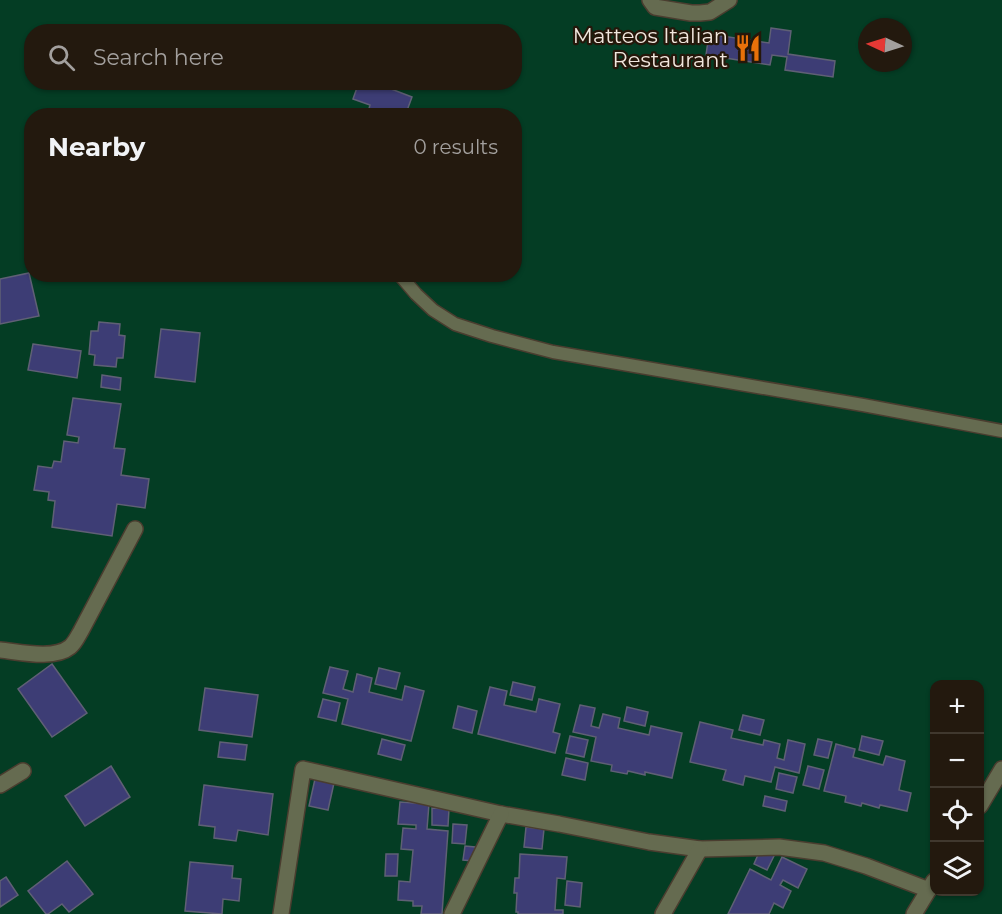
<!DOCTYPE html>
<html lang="en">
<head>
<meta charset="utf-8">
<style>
  :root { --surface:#23190e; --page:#2b2217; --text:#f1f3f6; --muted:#a3a09e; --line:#40382e }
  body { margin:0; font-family:Montserrat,sans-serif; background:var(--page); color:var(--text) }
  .controls { position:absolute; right:18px; bottom:18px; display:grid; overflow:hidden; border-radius:12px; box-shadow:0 2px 4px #0004 }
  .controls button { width:54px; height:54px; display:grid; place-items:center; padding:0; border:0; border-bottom:2px solid var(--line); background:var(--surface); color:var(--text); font:30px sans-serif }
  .compass { position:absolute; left:858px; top:18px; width:54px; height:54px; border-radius:50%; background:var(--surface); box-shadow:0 2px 4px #0004; rotate:274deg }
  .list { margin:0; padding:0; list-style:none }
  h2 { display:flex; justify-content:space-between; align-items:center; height:78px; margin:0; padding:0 24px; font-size:26px }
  h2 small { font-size:20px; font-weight:400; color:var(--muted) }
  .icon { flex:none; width:33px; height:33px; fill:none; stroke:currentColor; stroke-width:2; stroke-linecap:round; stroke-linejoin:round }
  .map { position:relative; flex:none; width:1002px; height:914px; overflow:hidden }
  .search { position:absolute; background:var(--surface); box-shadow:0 2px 4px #0004; left:24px; top:24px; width:498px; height:66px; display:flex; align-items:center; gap:15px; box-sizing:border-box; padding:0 21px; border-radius:24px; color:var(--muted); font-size:22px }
  .panel { position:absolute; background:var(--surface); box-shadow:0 2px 4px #0004; left:24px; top:108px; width:498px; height:174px; border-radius:24px }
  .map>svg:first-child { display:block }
</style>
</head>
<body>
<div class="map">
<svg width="1002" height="914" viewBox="0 0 1002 914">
  <rect width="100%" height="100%" fill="#2f2113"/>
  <!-- green -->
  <path fill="#043d24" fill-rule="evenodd" d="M0 0H1002V914H0ZM867 27H903V63H867ZM32 32H514V82H32ZM32 116H514V274H32ZM934 684H980V892H934Z"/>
  <!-- building -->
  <g fill="#3d3d75" stroke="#5f6075" stroke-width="1.5">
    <polygon points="771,28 791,31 788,54 835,61 833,77 785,70 787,57 772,55 770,65 706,55 709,34 769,43"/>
    <polygon points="359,82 373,82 412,97 405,116 367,116 370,105 353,99"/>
    <polygon points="29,273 39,316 0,324 0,279"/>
    <polygon points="99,322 120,324 119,335 125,336 123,358 117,358 116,367 94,365 95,355 89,354 91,331 98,331"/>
    <polygon points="161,329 200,333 195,382 155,377"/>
    <polygon points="33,344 81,351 77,378 28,370"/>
    <polygon points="102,375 121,378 120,390 101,387"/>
    <polygon points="73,398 121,404 114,448 125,449 121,475 149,479 145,508 117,504 112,536 52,527 55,501 48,500 49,492 34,490 38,466 52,468 54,461 61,462 64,441 78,443 79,437 67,435"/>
    <polygon points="52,664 87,713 52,737 18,689"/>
    <polygon points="330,667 348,671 343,689 353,692 357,674 372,678 369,692 402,700 405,686 424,691 411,741 342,724 348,699 323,693"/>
    <polygon points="379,668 400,673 396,689 375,684"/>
    <polygon points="513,682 535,687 532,700 510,695"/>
    <polygon points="490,687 507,691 504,705 536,712 539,699 560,704 553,732 560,734 555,753 478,734"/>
    <polygon points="205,688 258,695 252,737 199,730"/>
    <polygon points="323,699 340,703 336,721 318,717"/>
    <polygon points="580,705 595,708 591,726 599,728 603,714 620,718 618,728 649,735 651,726 682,733 672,778 645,772 645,775 628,771 627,774 611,771 612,765 591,761 596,737 573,732"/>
    <polygon points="458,706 477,711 472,733 453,728"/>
    <polygon points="627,707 648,712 645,726 624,721"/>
    <polygon points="743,715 764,720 760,735 739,730"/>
    <polygon points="700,722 733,730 731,738 763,745 764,740 780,744 777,758 784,760 788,740 805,744 799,773 775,767 771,782 745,776 743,785 723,780 726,770 690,762"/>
    <polygon points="570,736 588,740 584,757 566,753"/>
    <polygon points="862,736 883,741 879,755 859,750"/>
    <polygon points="382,739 405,745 401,760 378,754"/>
    <polygon points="818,739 832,742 828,758 814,755"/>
    <polygon points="220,742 247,745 245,760 218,757"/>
    <polygon points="836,744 855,749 853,757 883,765 886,756 905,761 899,790 911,793 907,811 880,805 879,808 862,803 861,806 845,802 846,796 824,791"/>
    <polygon points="566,758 588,763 585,780 562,775"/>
    <polygon points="111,766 130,797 85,826 65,796"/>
    <polygon points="808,766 824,770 819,789 803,785"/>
    <polygon points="779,773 797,777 793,793 776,789"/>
    <polygon points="315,779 334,783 328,810 309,806"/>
    <polygon points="204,785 273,794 268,835 238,830 236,841 214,838 215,827 199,825"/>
    <polygon points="765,796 787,801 785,811 763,806"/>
    <polygon points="400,802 429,804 427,829 448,831 442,914 421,914 422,906 413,906 413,901 398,900 399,881 410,882 413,850 401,849 403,828 416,829 416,825 398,824"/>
    <polygon points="432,808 449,809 448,826 432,825"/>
    <polygon points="453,824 467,825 465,844 452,843"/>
    <polygon points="526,827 544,829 542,849 524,847"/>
    <polygon points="465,846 475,847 473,861 463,860"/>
    <polygon points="761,848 775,854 767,870 754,864"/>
    <polygon points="386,854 398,854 397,876 385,876"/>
    <polygon points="520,854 567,857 565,879 557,878 555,910 563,910 563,914 518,914 518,912 516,912 517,893 514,893 515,878 519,878"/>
    <polygon points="782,857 807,869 798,888 783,880 780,885 791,891 783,908 774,903 769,914 728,914 750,869 771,880"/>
    <polygon points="67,861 93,894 69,912 62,904 48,914 46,914 28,891"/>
    <polygon points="190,862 233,866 232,878 241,879 239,901 223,899 222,914 185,911"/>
    <polygon points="6,877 18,895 0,907 0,881"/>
    <polygon points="567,881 582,883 580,907 565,905"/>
  </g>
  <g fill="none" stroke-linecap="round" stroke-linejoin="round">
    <defs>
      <polyline id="service" points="399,274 416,294 433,310 455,324 492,336 553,352 863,405 1002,431"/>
      <g id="minor">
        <polyline points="650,0 655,7 691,13 700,13 710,12 729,0"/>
        <path d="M0 650C20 652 54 660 70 647 75 643 78 636 81 631L135 529"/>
        <polyline points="0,785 23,771"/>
        <polyline points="980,806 1002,769"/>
        <polyline points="281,914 303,769 501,814 559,824 649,842 700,849 779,847 824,853 866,866 929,890"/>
        <polyline points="452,914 501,814"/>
        <polyline points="663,914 700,849"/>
        <polyline points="914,914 934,881"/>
      </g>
    </defs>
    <!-- service casing -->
    <use href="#service" stroke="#4a3d2f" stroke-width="15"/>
    <!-- minor casing -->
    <use href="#minor" stroke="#4a3d2f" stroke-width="18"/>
    <!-- service -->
    <use href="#service" stroke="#656b50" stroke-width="12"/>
    <!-- minor -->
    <use href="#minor" stroke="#656b50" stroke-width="15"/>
  </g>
  <!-- icons -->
  <defs>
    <symbol id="restaurant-bare" viewBox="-9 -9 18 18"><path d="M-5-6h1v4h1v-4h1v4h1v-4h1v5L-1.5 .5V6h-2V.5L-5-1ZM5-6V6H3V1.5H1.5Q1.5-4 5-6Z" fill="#e8710a" stroke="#25170a" stroke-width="2.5" paint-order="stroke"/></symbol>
  </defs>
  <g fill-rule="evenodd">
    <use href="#restaurant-bare" x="729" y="29" width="38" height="38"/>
  </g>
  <g text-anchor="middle" stroke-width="4.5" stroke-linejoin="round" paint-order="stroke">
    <!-- poi labels -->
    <g font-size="21" fill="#f1e7de" stroke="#25170a" text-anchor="end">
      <text x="728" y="43">Matteos Italian<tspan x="728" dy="24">Restaurant</tspan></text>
    </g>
  </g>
</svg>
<div class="controls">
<button>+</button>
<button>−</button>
<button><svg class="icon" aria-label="locate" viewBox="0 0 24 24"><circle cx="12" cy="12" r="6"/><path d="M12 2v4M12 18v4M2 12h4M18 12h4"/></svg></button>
<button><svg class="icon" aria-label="layers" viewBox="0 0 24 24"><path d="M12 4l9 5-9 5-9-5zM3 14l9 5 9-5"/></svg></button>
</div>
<svg class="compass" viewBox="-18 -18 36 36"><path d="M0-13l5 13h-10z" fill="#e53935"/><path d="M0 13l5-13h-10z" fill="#a3a09e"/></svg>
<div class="search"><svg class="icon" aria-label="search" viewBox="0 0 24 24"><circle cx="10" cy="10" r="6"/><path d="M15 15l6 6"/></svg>Search here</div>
<section class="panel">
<h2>Nearby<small>0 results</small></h2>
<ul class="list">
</ul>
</section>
</div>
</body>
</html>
